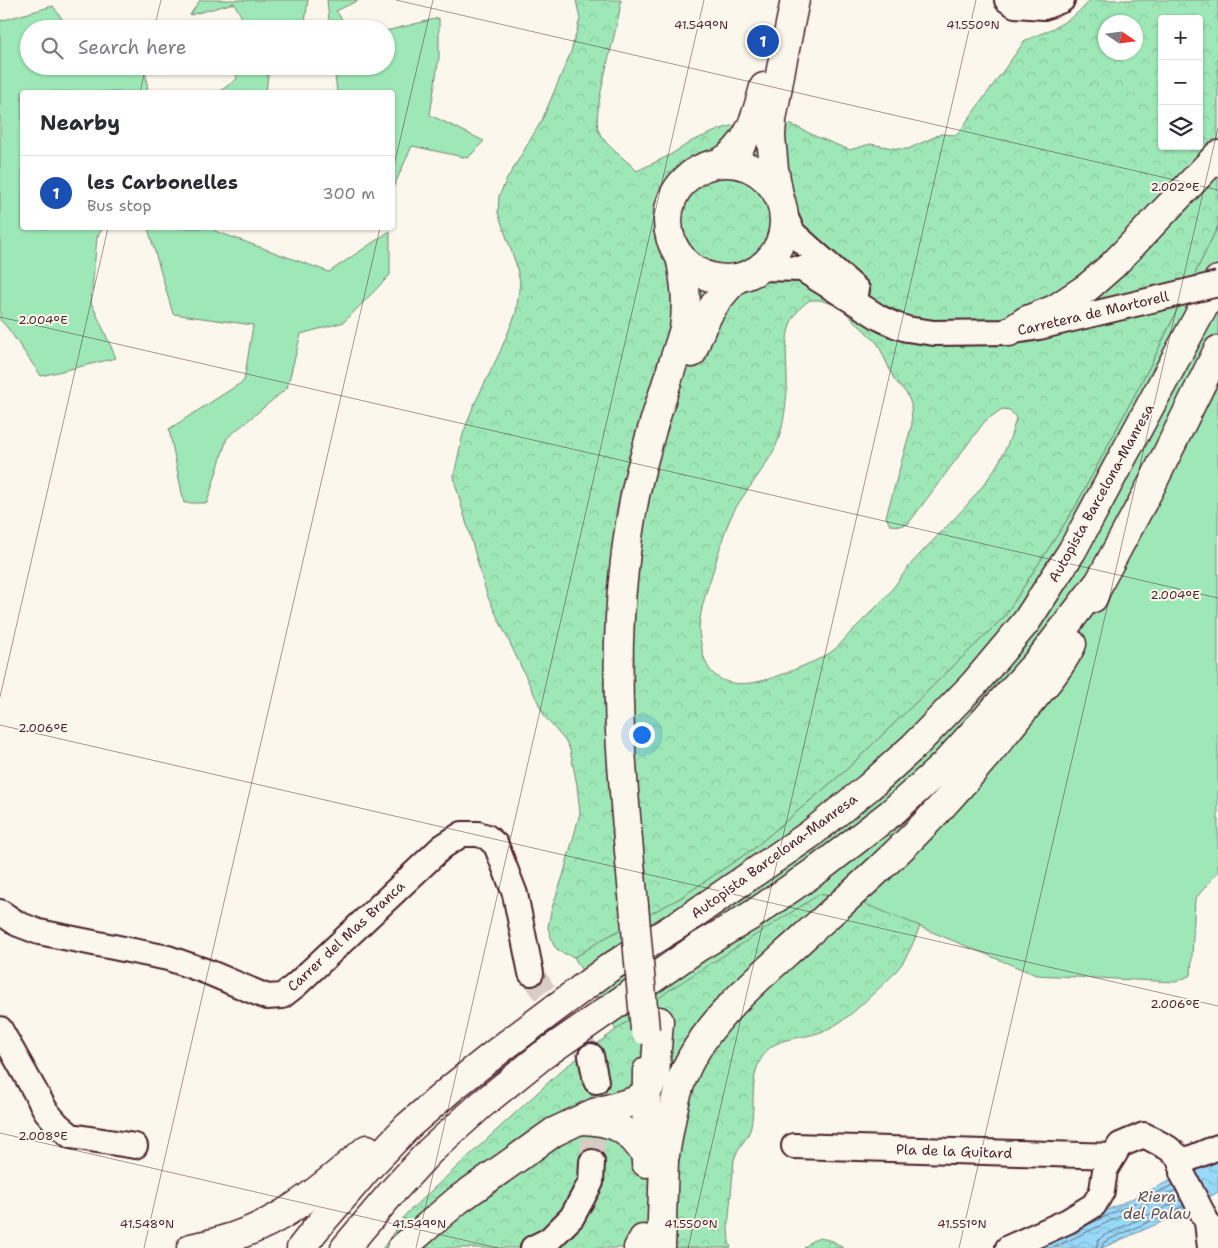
<!DOCTYPE html>
<html lang="en">
<head>
<meta charset="utf-8">
<style>
  :root { --surface:#fff; --page:#f7f7f7; --text:#2b2b33; --muted:#7c7c81; --line:#e1e1e2; --accent:#0b8043 }
  body { margin:0; font-family:"Shantell Sans",sans-serif; background:var(--page); color:var(--text) }
  .controls { position:absolute; right:15px; top:15px; display:grid; overflow:hidden; border-radius:5px; box-shadow:0 1px 4px #0004 }
  .controls button { width:45px; height:45px; display:grid; place-items:center; padding:0; border:0; border-bottom:1px solid var(--line); background:var(--surface); color:var(--text); font:25px sans-serif }
  .compass { position:absolute; left:1098px; top:15px; width:45px; height:45px; border-radius:50%; background:var(--surface); box-shadow:0 1px 4px #0004; rotate:103deg }
  .you { position:absolute; left:641px; top:734px; width:18px; height:18px; margin:-12px; border:4px solid #fff; border-radius:50%; background:#1a73e8; box-shadow:0 0 0 8px #1a73e833 }
  .badge { display:grid; place-items:center; width:32px; height:32px; border-radius:50%; background:var(--accent); color:#fff; font-size:16px; font-weight:700 }
  .pin { position:absolute; translate:-50% -50%; border:2px solid #fff; box-shadow:0 1px 5px #0006 }
  .list { margin:0; padding:0; list-style:none }
  h2 { display:flex; justify-content:space-between; align-items:center; height:65px; margin:0; padding:0 20px; font-size:21px }
  h2 small { font-size:16px; font-weight:400; color:var(--muted) }
  .list li { display:grid; grid-template-columns:32px 1fr auto; gap:15px; align-items:center; box-sizing:border-box; height:75px; padding:0 20px; border-top:1px solid var(--line) }
  .list b { display:block; font-size:19px; white-space:nowrap }
  .list p { margin:0; font-size:16px; white-space:nowrap; color:var(--muted) }
  .list em { font-size:16px; font-style:normal; color:var(--muted) }
  .icon { flex:none; width:28px; height:28px; fill:none; stroke:currentColor; stroke-width:2; stroke-linecap:round; stroke-linejoin:round }
  .map { position:relative; flex:none; width:1218px; height:1248px; overflow:hidden }
  .search { position:absolute; background:var(--surface); box-shadow:0 1px 4px #0004; left:20px; top:20px; width:375px; height:55px; display:flex; align-items:center; gap:12px; box-sizing:border-box; padding:0 18px; border-radius:28px; color:var(--muted); font-size:19px }
  .panel { position:absolute; background:var(--surface); box-shadow:0 1px 4px #0004; left:20px; top:90px; width:375px; height:140px; border-radius:5px }
  .map>svg:first-child { display:block }
</style>
</head>
<body>
<div class="map">
<svg width="1218" height="1248" viewBox="0 0 1218 1248">
  <defs>
    <pattern id="forest-crowns" width="20" height="18" patternUnits="userSpaceOnUse" patternTransform="scale(1.25)"><rect width="20" height="18" fill="#9ee8b7"/><path d="M2 6a3 3 0 1 1 6 0M12 15a3 3 0 1 1 6 0" fill="none" stroke="#8ac79e"/></pattern>
    <pattern id="water-waves" width="16" height="10" patternUnits="userSpaceOnUse" patternTransform="scale(1.25)"><rect width="16" height="10" fill="#97d9f8"/><path d="M0 5q4-4 8 0t8 0" fill="none" stroke="#84bad5"/></pattern>
  </defs>
  <rect width="100%" height="100%" fill="#fbf7ec"/>
  <filter id="ink" filterUnits="userSpaceOnUse"><feTurbulence type="fractalNoise" baseFrequency=".02" numOctaves="2"/><feDisplacementMap in="SourceGraphic" scale="10" xChannelSelector="R" yChannelSelector="G"/><feConvolveMatrix kernelMatrix="1 2 1 2 8 2 1 2 1" color-interpolation-filters="sRGB"/></filter>
  <g filter="url(#ink)">
    <!-- green -->
    <g fill="#9ee8b7" stroke="#748471">
      <polygon points="200,0 308,0 304,29 227,29 226,26 244,21 234,3 190,15"/>
      <polygon points="327,0 359,0 336,11 349,29 330,29"/>
      <polygon points="53,6 69,29 29,29 29,66 145,66 148,92 22,92 22,228 103,228 97,237 91,302 116,358 41,376 7,327 0,320 0,21"/>
      <polygon points="439,18 439,57 430,115 484,141 468,158 412,146 393,188 392,92 337,92 334,66 386,66 386,31"/>
      <polygon points="235,66 269,66 266,92 219,92 237,79"/>
      <polygon points="1218,226 1218,872 1195,899 1191,975 1176,982 1036,975 862,903 671,989 616,1030 574,957 582,953 601,940 680,898 753,849 846,770 1004,617 1074,509 1151,364"/>
      <polygon points="148,228 215,228 215,231 329,272 390,231 390,275 344,322 301,334 287,388 227,438 207,503 184,503 169,429 244,381 253,325 173,314"/>
    </g>
    <!-- forest -->
    <g fill="url(#forest-crowns)" stroke="#748471" fill-rule="evenodd">
      <path d="M576 0H621C619 29 590 112 599 132 607 148 625 158 637 171L670 155 692 141 721 129 764 116 797 127 817 137 850 150 870 144 899 149H908L941 134 957 135 1024 42C1031 37 1038 35 1045 32 1062 24 1079 15 1090 0H1218V226L1151 364 1074 509 1004 617 846 770 753 849 680 898 601 940 582 953 574 957 560 952 554 946 548 928 551 911 563 876 580 813 577 785 570 750 567 743 545 717 487 595 455 483 454 475 463 434 473 407 500 352 516 313 520 282 516 264 498 213 499 196 507 179 542 120 571 52 580 19ZM1162 19H1199V146H1162ZM1106 22H1136V52H1106ZM810 300H820L836 305 844 311 878 344 894 379 907 394 911 404 912 424 886 517 890 525 900 526 908 524 985 421 1002 409 1010 410 1016 418C1002 481 951 519 910 565 903 574 897 583 890 592 878 606 865 618 852 631 846 637 841 644 835 649 824 658 810 663 798 668 764 683 711 701 702 649 701 643 699 635 699 629 700 608 708 587 714 568 720 548 725 527 735 509 749 485 770 464 779 438 784 422 786 405 787 388 788 356 778 321 810 300Z"/>
      <path d="M820 894 862 903 920 926C916 936 912 947 906 957 899 970 887 981 876 991 858 1008 842 1025 818 1033 801 1039 777 1037 765 1053 747 1076 757 1105 750 1130 746 1142 738 1145 734 1160L728 1228 729 1242 731 1248H383L406 1214 563 1069 671 989Z"/>
      <polygon points="820,1238 833,1241 843,1248 804,1248 812,1241"/>
    </g>
    <!-- water -->
    <polygon fill="url(#water-waves)" stroke="#788fa6" points="1218,1155 1218,1192 1180,1214 1102,1248 1026,1248 1176,1178"/>
    <g fill="none" stroke-linecap="round" stroke-linejoin="round">
      <!-- shore -->
      <g stroke="#69697d" stroke-width="1">
        <polyline points="1083,1227 1173,1185"/>
        <polyline points="1053,1248 1176,1190"/>
        <polyline points="1096,1248 1098,1241 1103,1236 1181,1200"/>
        <polyline points="1102,1248 1103,1244 1106,1241 1184,1206"/>
      </g>
      <!-- minor-tunnel -->
      <g stroke="#d8ccc5" stroke-width="24" stroke-dasharray="24 12" stroke-linecap="butt">
        <polyline points="531,973 591,1056"/>
        <polyline points="592,1162 596,1081"/>
      </g>
      <defs>
        <g id="minor">
          <polyline points="1007,0 1015,5 1044,7 1062,0"/>
          <polyline points="784,214 793,233 857,290"/>
          <polyline points="761,268 802,269 880,318 895,325 907,329 934,333 1009,332 1039,327 1139,303"/>
          <polyline points="0,912 18,924 39,932 168,958 208,972 267,997 282,996 296,985 442,847 462,834 478,834 487,837 496,845 515,894 531,973"/>
          <polyline points="0,1029 46,1111 58,1125 71,1136 135,1146"/>
          <polyline points="591,1056 596,1081"/>
          <polyline points="794,1146 1113,1156"/>
          <polyline points="1184,1161 1182,1166 1182,1173 1207,1222 1210,1248"/>
          <polyline points="1184,1161 1218,1147"/>
          <polyline points="533,1248 549,1240 572,1217 591,1182 592,1162"/>
          <polyline points="1008,1248 1068,1221 1094,1205 1102,1191 1105,1170 1120,1145 1144,1135 1168,1148 1184,1161"/>
        </g>
        <g id="major">
          <circle cx="726" cy="221" r="58"/>
          <path d="M719 163C748 148 756 117 764 87"/>
          <polyline points="779,195 774,169 771,137 772,120 781,69 795,0"/>
          <path d="M692 353C703 321 712 303 736 279"/>
          <path d="M634 906C624 794 611 682 624 570 628 532 634 492 645 455 656 412 671 371 684 329 688 303 685 281 680 256"/>
          <polyline points="646,1163 647,1071"/>
          <polyline points="638,1248 643,1239"/>
          <polyline points="661,1248 665,1132"/>
        </g>
        <g id="highway">
          <polyline points="1009,332 1027,320 1055,309 1088,287 1113,265 1218,155"/>
          <polyline points="1093,598 1100,581 1150,488 1218,350"/>
          <path d="M582 1120C615 1121 629 1129 647 1157"/>
          <path d="M665 1155C671 1121 675 1087 692 1057 719 1009 765 973 805 936 852 894 900 852 942 806 967 779 991 751 1014 722 1034 697 1058 673 1072 644"/>
          <path d="M191 1248C226 1241 261 1229 291 1209 318 1192 342 1170 367 1149"/>
          <polyline points="301,1248 315,1230 368,1168 408,1126 453,1087 502,1048 609,968 684,921 809,835 869,787 914,746 974,684 1026,622 1072,551 1218,280"/>
          <polyline points="345,1248 393,1191 430,1151 481,1105 543,1055 697,948 752,915 820,868 891,813 944,765 1041,658 1100,581"/>
          <polyline points="402,1248 458,1200 554,1132 594,1113 635,1101 647,1092 655,1076 659,1021"/>
        </g>
      </defs>
      <!-- minor casing -->
      <use href="#minor" stroke="#4a1f2b" stroke-width="28"/>
      <!-- major casing -->
      <use href="#major" stroke="#4a1f2b" stroke-width="31"/>
      <!-- highway casing -->
      <use href="#highway" stroke="#4a1f2b" stroke-width="31"/>
      <!-- minor -->
      <use href="#minor" stroke="#fbf7ec" stroke-width="24"/>
      <!-- major -->
      <use href="#major" stroke="#fbf7ec" stroke-width="28"/>
      <!-- highway -->
      <use href="#highway" stroke="#fbf7ec" stroke-width="28"/>
      <defs>
        <polyline id="minor-bridge" points="1139,303 1218,284"/>
        <polyline id="major-bridge" points="634,906 645,1030"/>
      </defs>
      <!-- minor-bridge casing -->
      <use href="#minor-bridge" stroke="#4a1f2b" stroke-width="28" stroke-linecap="butt"/>
      <!-- major-bridge casing -->
      <use href="#major-bridge" stroke="#4a1f2b" stroke-width="31" stroke-linecap="butt"/>
      <!-- minor-bridge -->
      <use href="#minor-bridge" stroke="#fbf7ec" stroke-width="24"/>
      <!-- major-bridge -->
      <use href="#major-bridge" stroke="#fbf7ec" stroke-width="28"/>
    </g>
  </g>
  <!-- ticks -->
  <path fill="none" stroke="#4a1f2b" stroke-width="1" stroke-opacity="0.45" d="M396 0 1218 190M154 29 161 0M140 92 146 66M392 174 433 0M0 317 1218 598M0 697 108 228M0 725 1218 1006M0 1133 498 1248M144 1248 380 228M416 1248 704 0M688 1248 976 0M959 1248 1218 128"/>
  <g text-anchor="middle" stroke-width="4" stroke-linejoin="round" paint-order="stroke">
    <!-- street labels -->
    <g font-size="14" fill="#4a1f2b" stroke="#fbf7ec">
      <text transform="translate(1093 313) rotate(-13)" y="5">Carretera de Martorell</text>
      <text transform="translate(1101 493) rotate(-61)" y="5">Autopista Barcelona-Manresa</text>
      <text transform="translate(774 856) rotate(-36)" y="5">Autopista Barcelona-Manresa</text>
      <text transform="translate(346 936) rotate(-43)" y="5">Carrer del Mas Branca</text>
      <text transform="translate(954 1151) rotate(2)" y="5">Pla de la Guitard</text>
    </g>
    <!-- water labels -->
    <g font-size="15" font-style="italic" fill="#5d4e5e" stroke="#fbf7ec">
      <text x="1157" y="1202">Riera<tspan x="1157" dy="17">del Palau</tspan></text>
    </g>
  </g>
  <g font-size="12" text-anchor="middle" fill="#4a1f2b" stroke="#fbf7ec" stroke-width="4" stroke-linejoin="round" paint-order="stroke">
    <text x="701" y="29">41.549°N</text>
    <text x="973" y="29">41.550°N</text>
    <text x="1175" y="191">2.002°E</text>
    <text x="43" y="324">2.004°E</text>
    <text x="1175" y="599">2.004°E</text>
    <text x="43" y="732">2.006°E</text>
    <text x="1175" y="1008">2.006°E</text>
    <text x="43" y="1140">2.008°E</text>
    <text x="147" y="1228">41.548°N</text>
    <text x="419" y="1228">41.549°N</text>
    <text x="691" y="1228">41.550°N</text>
    <text x="962" y="1228">41.551°N</text>
  </g>
</svg>
<div class="controls">
<button>+</button>
<button>−</button>
<button><svg class="icon" aria-label="layers" viewBox="0 0 24 24"><path d="M12 4l9 5-9 5-9-5zM3 14l9 5 9-5"/></svg></button>
</div>
<svg class="compass" viewBox="-18 -18 36 36"><path d="M0-13l5 13h-10z" fill="#e53935"/><path d="M0 13l5-13h-10z" fill="#7c7c81"/></svg>
<div class="you"></div>
<div class="pin badge" style="left:763px;top:41px;background:#1a4fb4">1</div>
<div class="search"><svg class="icon" aria-label="search" viewBox="0 0 24 24"><circle cx="10" cy="10" r="6"/><path d="M15 15l6 6"/></svg>Search here</div>
<section class="panel">
<h2>Nearby<small></small></h2>
<ul class="list">
<li><span class="badge" style="background:#1a4fb4">1</span><div><b>les Carbonelles</b><p>Bus stop</p></div><em>300 m</em></li>
</ul>
</section>
</div>
</body>
</html>
